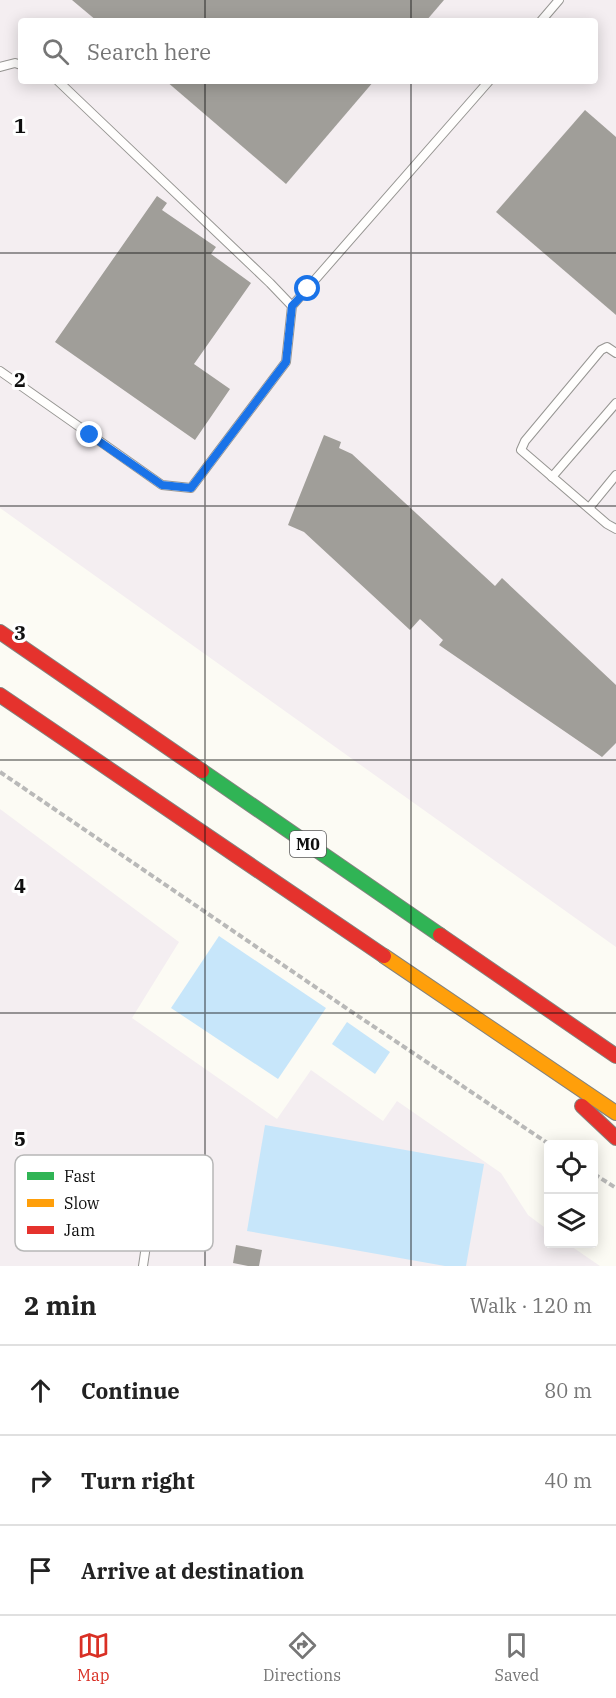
<!DOCTYPE html>
<html lang="en">
<head>
<meta charset="utf-8">
<style>
  :root { --surface:#fff; --page:#f6f6f6; --text:#222; --muted:#767676; --line:#e0e0e0; --accent:#d93025 }
  body { margin:0; font-family:"IBM Plex Serif",serif; background:var(--page); color:var(--text) }
  .controls { position:absolute; right:18px; bottom:18px; display:grid; overflow:hidden; border-radius:6px; box-shadow:0 3px 15px #0003 }
  .controls button { width:54px; height:54px; display:grid; place-items:center; padding:0; border:0; border-bottom:2px solid var(--line); background:var(--surface); color:var(--text); font:30px sans-serif }
  .stop { position:absolute; width:18px; height:18px; margin:-14px; border:4px solid #1a73e8; border-radius:50%; background:#fff }
  .stop.end { background:#1a73e8; border-color:#fff; box-shadow:0 2px 6px #0008 }
  .list { margin:0; padding:0; list-style:none }
  h2 { display:flex; justify-content:space-between; align-items:center; height:78px; margin:0; padding:0 24px; font-size:26px }
  h2 small { font-size:20px; font-weight:400; color:var(--muted) }
  .list li { display:grid; grid-template-columns:39px 1fr auto; gap:18px; align-items:center; box-sizing:border-box; height:90px; padding:0 24px; border-top:2px solid var(--line) }
  .list b { display:block; font-size:22px; white-space:nowrap }
  .list em { font-size:20px; font-style:normal; color:var(--muted) }
  .icon { flex:none; width:33px; height:33px; fill:none; stroke:currentColor; stroke-width:2; stroke-linecap:round; stroke-linejoin:round }
  .map { position:relative; flex:none; width:616px; height:1266px; overflow:hidden }
  .search { position:absolute; background:var(--surface); box-shadow:0 3px 15px #0003; left:18px; right:18px; top:18px; height:66px; display:flex; align-items:center; gap:15px; box-sizing:border-box; padding:0 21px; border-radius:6px; color:var(--muted); font-size:22px }
  .sheet { height:348px; background:var(--surface) }
  nav { display:flex; justify-content:space-around; align-items:center; box-sizing:border-box; height:84px; border-top:2px solid var(--line); background:var(--surface); font-size:16px; color:var(--muted) }
  nav a { display:grid; justify-items:center; gap:3px }
  nav .on { color:var(--accent) }
  .map>svg:first-child { display:block }
</style>
</head>
<body>
<div class="map">
<svg width="616" height="1266" viewBox="0 0 616 1266">
  <rect width="100%" height="100%" fill="#fcfbf4"/>
  <!-- industrial -->
  <g fill="#f4eef1" fill-rule="evenodd">
    <path d="M0 0H616V947L0 508ZM21 21H595V81H21Z"/>
    <polygon points="0,809 179,942 132,1018 277,1119 311,1070 383,1121 397,1101 501,1173 528,1215 548,1230 548,1244 568,1244 600,1266 0,1266"/>
  </g>
  <!-- water -->
  <g fill="#c7e6fa">
    <polygon points="219,936 326,1008 278,1079 171,1008"/>
    <polygon points="347,1022 390,1052 375,1074 332,1044"/>
    <polygon points="265,1125 484,1164 466,1266 445,1266 247,1231"/>
  </g>
  <!-- building -->
  <g fill="#a09e99">
    <polygon points="72,0 444,0 426,21 97,21"/>
    <polygon points="166,81 374,81 286,184"/>
    <polygon points="585,110 616,137 616,315 496,212"/>
    <polygon points="157,196 167,203 162,210 216,247 211,254 251,283 194,364 230,389 195,440 55,342"/>
    <polygon points="324,435 341,442 339,448 352,454 495,586 502,578 616,685 616,743 602,757 439,645 443,640 420,619 410,630 304,532 288,525"/>
    <polygon points="236,1245 262,1250 259,1266 248,1266 233,1263"/>
  </g>
  <g fill="none" stroke-linecap="round" stroke-linejoin="round">
    <defs>
      <g id="lane">
        <polyline points="541,21 559,0"/>
        <polyline points="0,67 15,63 21,65"/>
        <polyline points="58,81 270,283 292,306"/>
        <polyline points="616,353 607,347 601,350 525,441 521,450 607,524 616,529"/>
        <polyline points="0,371 162,485 191,488 286,362 292,306 489,81"/>
        <polyline points="552,477 616,403"/>
        <polyline points="589,508 616,475"/>
        <polyline points="143,1266 156,1177"/>
      </g>
      <polyline id="fast" points="202,771 440,935"/>
      <polyline id="slow" points="384,956 616,1113"/>
      <g id="jam">
        <polyline points="0,632 202,771"/>
        <polyline points="0,695 384,956"/>
        <polyline points="440,935 616,1056"/>
        <polyline points="582,1106 616,1138"/>
      </g>
    </defs>
    <!-- lane casing -->
    <use href="#lane" stroke="#969592" stroke-width="10"/>
    <!-- fast casing -->
    <use href="#fast" stroke="#83837f" stroke-width="16"/>
    <!-- slow casing -->
    <use href="#slow" stroke="#83837f" stroke-width="16"/>
    <!-- jam casing -->
    <use href="#jam" stroke="#83837f" stroke-width="16"/>
    <!-- path -->
    <g stroke="#b9b9b8" stroke-width="4" stroke-dasharray="6 3" stroke-linecap="butt">
      <polyline points="0,772 349,1010 549,1144"/>
      <polyline points="594,1174 616,1188"/>
    </g>
    <!-- lane -->
    <use href="#lane" stroke="#fffefd" stroke-width="8"/>
    <!-- fast -->
    <use href="#fast" stroke="#30b455" stroke-width="14"/>
    <!-- slow -->
    <use href="#slow" stroke="#ff9f0a" stroke-width="14"/>
    <!-- jam -->
    <use href="#jam" stroke="#e5322d" stroke-width="14"/>
  </g>
  <g fill="none" stroke-linecap="round" stroke-linejoin="round">
    <!-- route -->
    <polyline stroke="#1a73e8" stroke-width="8" points="90,435 162,485 191,488 286,362 292,306 308,289"/>
  </g>
  <!-- grid -->
  <path fill="none" stroke="#0f0f0f" stroke-width="1.5" stroke-opacity="0.55" d="M205 0V21M411 0V21M205 81V1266M411 81V1266M0 253H616M0 506H616M0 760H616M0 1013H616"/>
  <g text-anchor="middle" stroke-width="6" stroke-linejoin="round" paint-order="stroke">
    <!-- shield labels -->
    <rect fill="#fff" stroke="#575757" stroke-width="1.5" x="290" y="831" width="36" height="26" rx="4.5"/>
    <g font-size="16" font-weight="bold" fill="#0f0f0f">
      <text x="308" y="850">M0</text>
    </g>
  </g>
  <!-- legend -->
  <rect x="15" y="1155" width="198" height="96" rx="9" fill="#fff" stroke="#b7b7b7" stroke-width="1.5"/>
  <rect x="27" y="1172" width="27" height="8" fill="#30b455"/>
  <rect x="27" y="1199" width="27" height="8" fill="#ff9f0a"/>
  <rect x="27" y="1226" width="27" height="8" fill="#e5322d"/>
  <g font-size="16" fill="#0f0f0f">
    <text x="64" y="1182">Fast</text>
    <text x="64" y="1209">Slow</text>
    <text x="64" y="1236">Jam</text>
  </g>
  <g font-size="20" text-anchor="middle" font-weight="bold" fill="#0f0f0f" stroke="#fff" stroke-width="6" stroke-linejoin="round" paint-order="stroke">
    <text x="20" y="133">1</text>
    <text x="20" y="387">2</text>
    <text x="20" y="640">3</text>
    <text x="20" y="893">4</text>
    <text x="20" y="1146">5</text>
  </g>
</svg>
<div class="controls">
<button><svg class="icon" aria-label="locate" viewBox="0 0 24 24"><circle cx="12" cy="12" r="6"/><path d="M12 2v4M12 18v4M2 12h4M18 12h4"/></svg></button>
<button><svg class="icon" aria-label="layers" viewBox="0 0 24 24"><path d="M12 4l9 5-9 5-9-5zM3 14l9 5 9-5"/></svg></button>
</div>
<div class="stop" style="left:308px;top:289px"></div>
<div class="stop end" style="left:90px;top:435px"></div>
<div class="search"><svg class="icon" aria-label="search" viewBox="0 0 24 24"><circle cx="10" cy="10" r="6"/><path d="M15 15l6 6"/></svg>Search here</div>
</div>
<section class="sheet">
<h2>2 min<small>Walk · 120 m</small></h2>
<ul class="list">
<li><svg class="icon" aria-label="ahead" viewBox="0 0 24 24"><path d="M12 20V5M6 11l6-6 6 6"/></svg><div><b>Continue</b></div><em>80 m</em></li>
<li><svg class="icon" aria-label="right" viewBox="0 0 24 24"><path d="M7 20v-9h11M14 6l5 5-5 5"/></svg><div><b>Turn right</b></div><em>40 m</em></li>
<li><svg class="icon" aria-label="arrive" viewBox="0 0 24 24"><path d="M6 21V4h12l-3 4 3 4H6"/></svg><div><b>Arrive at destination</b></div></li>
</ul>
</section>
<nav>
<a class="on"><svg class="icon" aria-label="map" viewBox="0 0 24 24"><path d="M3 6l6-2 6 2 6-2v14l-6 2-6-2-6 2zM9 4v14M15 6v14"/></svg>Map</a>
<a><svg class="icon" aria-label="directions" viewBox="0 0 24 24"><path d="M12 3l9 9-9 9-9-9zM9 14v-3h6M13 9l2 2-2 2"/></svg>Directions</a>
<a><svg class="icon" aria-label="saved" viewBox="0 0 24 24"><path d="M7 4h10v16l-5-4-5 4z"/></svg>Saved</a>
</nav>
</body>
</html>
